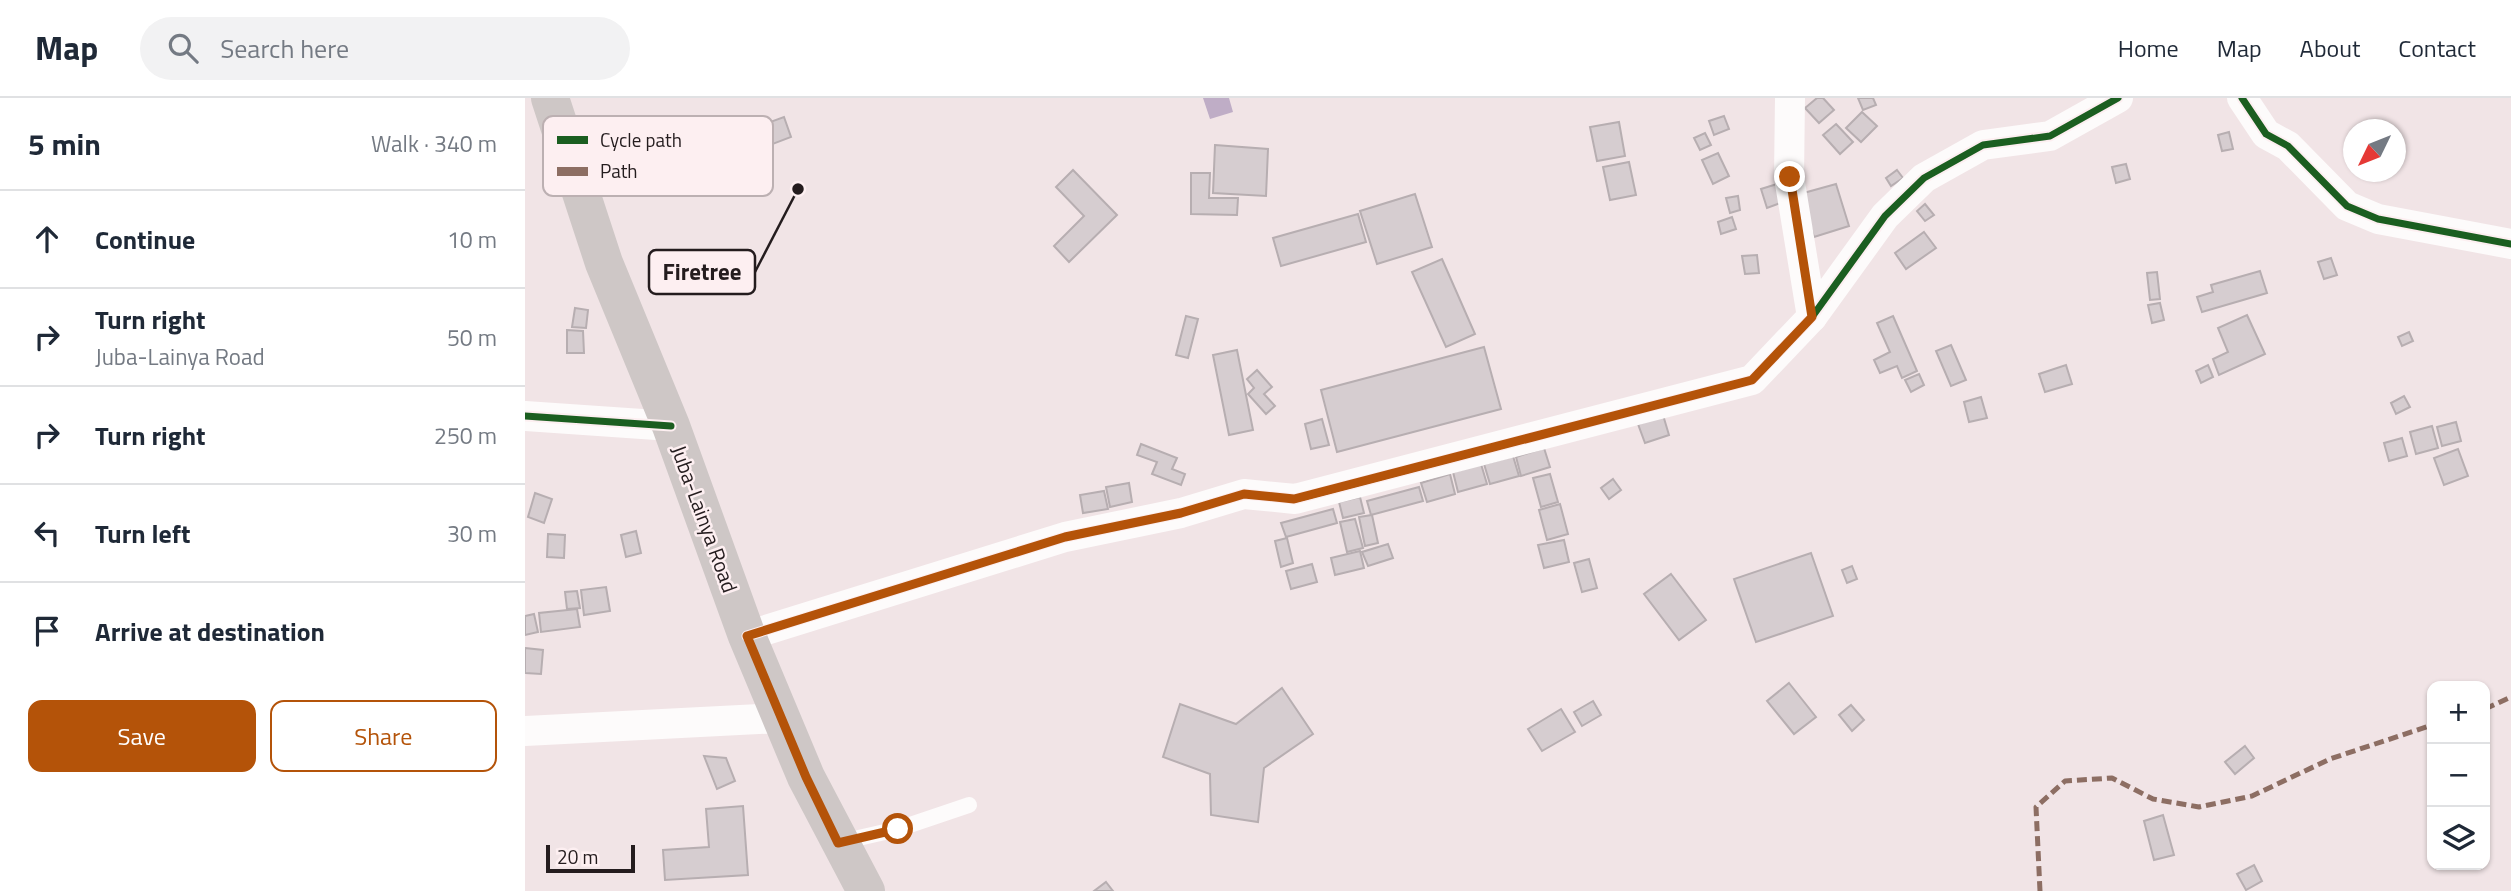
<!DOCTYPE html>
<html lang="en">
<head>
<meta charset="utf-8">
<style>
  :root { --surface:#fff; --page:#f2f2f3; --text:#1f2937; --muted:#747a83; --line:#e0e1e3; --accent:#b45309 }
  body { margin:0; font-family:"Titillium Web",sans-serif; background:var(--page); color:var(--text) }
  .controls { position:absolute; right:21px; bottom:21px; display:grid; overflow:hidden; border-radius:14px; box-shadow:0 2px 5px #0004 }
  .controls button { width:63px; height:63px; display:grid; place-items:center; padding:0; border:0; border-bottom:2px solid var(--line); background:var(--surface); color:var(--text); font:35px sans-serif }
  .compass { position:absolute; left:1818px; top:21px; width:63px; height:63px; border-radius:50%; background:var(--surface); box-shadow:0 2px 5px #0004; rotate:227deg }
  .scale { position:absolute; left:21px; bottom:18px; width:89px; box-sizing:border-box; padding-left:7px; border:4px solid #241c1e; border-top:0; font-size:19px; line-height:24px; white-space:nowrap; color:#241c1e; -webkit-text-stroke:5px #fdeff1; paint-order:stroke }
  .stop { position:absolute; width:21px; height:21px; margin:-16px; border:5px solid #b45309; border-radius:50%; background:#fff }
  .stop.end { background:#b45309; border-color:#fff; box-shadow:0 2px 7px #0008 }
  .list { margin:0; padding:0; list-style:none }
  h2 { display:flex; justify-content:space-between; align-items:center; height:91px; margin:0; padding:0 28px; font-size:30px }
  h2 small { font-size:23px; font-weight:400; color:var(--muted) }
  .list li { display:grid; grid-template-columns:46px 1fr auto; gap:21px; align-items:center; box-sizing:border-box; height:98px; padding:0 28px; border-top:2px solid var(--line) }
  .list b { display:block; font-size:26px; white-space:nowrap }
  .list p { margin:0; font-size:23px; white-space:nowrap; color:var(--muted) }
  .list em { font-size:23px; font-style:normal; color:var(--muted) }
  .actions { display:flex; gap:14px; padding:21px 28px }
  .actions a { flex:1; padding:16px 0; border:2px solid var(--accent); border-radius:14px; text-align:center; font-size:24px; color:var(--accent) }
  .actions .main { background:var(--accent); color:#fff }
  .icon { flex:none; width:38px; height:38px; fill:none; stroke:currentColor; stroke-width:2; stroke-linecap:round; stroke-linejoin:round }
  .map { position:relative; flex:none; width:1986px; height:793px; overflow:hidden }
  header { display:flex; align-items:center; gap:42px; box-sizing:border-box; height:98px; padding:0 35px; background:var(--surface); border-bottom:2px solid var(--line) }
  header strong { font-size:33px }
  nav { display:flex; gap:38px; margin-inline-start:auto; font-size:24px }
  .search { width:490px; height:63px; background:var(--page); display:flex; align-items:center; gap:18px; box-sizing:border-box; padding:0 24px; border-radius:38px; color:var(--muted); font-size:26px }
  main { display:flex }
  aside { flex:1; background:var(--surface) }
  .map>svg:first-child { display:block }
</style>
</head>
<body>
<header>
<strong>Map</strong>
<div class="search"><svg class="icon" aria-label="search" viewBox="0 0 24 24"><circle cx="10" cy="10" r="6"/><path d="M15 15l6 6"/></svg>Search here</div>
<nav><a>Home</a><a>Map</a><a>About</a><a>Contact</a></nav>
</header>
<main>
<aside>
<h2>5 min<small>Walk · 340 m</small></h2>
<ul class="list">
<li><svg class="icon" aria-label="ahead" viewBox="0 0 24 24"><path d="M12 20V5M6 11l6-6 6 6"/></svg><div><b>Continue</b></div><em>10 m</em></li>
<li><svg class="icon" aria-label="right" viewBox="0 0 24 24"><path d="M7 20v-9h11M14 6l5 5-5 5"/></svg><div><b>Turn right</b><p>Juba-Lainya Road</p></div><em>50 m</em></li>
<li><svg class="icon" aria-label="right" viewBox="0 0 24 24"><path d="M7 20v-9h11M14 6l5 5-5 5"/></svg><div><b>Turn right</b></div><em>250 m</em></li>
<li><svg class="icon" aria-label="left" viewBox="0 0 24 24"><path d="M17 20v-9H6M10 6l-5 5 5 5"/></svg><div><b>Turn left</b></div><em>30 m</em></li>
<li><svg class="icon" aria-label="arrive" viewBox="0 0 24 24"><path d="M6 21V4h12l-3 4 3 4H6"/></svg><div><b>Arrive at destination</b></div></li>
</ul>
<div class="actions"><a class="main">Save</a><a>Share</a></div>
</aside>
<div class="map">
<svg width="1986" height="793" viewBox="0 0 1986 793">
  <rect width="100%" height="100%" fill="#f1e4e6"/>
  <!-- water -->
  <polygon fill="#bfadc6" points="678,0 704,0 708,14 685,21"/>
  <!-- building -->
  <g fill="#d6cdd0" stroke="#b7aeb1" stroke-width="2">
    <polygon points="1292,0 1298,0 1309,12 1294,25 1280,10"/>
    <polygon points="1333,0 1348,0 1351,7 1338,12"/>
    <polygon points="1337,14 1352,28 1336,44 1321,30"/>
    <polygon points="1199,18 1204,31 1189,37 1184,23"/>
    <polygon points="259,19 266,39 224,55 227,63 187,78 177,49"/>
    <polygon points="1094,24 1100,58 1072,63 1065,29"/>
    <polygon points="1311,26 1328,44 1315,56 1298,37"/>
    <polygon points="1704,34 1708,51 1697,53 1693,37"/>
    <polygon points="1180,35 1186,47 1175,52 1169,40"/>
    <polygon points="690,47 743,51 741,98 688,95"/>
    <polygon points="1193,55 1204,78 1188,86 1177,62"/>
    <polygon points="1104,64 1111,97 1085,102 1078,69"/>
    <polygon points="1601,66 1605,81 1591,85 1587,69"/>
    <polygon points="548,72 592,117 544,164 529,148 559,118 531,89"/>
    <polygon points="1372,72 1378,80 1366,88 1361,80"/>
    <polygon points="666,75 685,75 684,100 713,100 712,117 666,116"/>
    <polygon points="1252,86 1258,104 1242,110 1236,91"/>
    <polygon points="1311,86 1324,128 1289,139 1275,96"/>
    <polygon points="890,96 907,149 852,166 835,113"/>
    <polygon points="1213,98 1215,112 1205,115 1201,100"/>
    <polygon points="1400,106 1409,117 1400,123 1392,113"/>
    <polygon points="833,116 841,144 756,168 748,140"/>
    <polygon points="1207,119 1211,131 1196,136 1193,124"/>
    <polygon points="1399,134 1411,150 1381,171 1370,155"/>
    <polygon points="1232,157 1234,175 1220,176 1217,158"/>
    <polygon points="1806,160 1812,177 1799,181 1793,164"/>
    <polygon points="917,161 950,236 921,249 887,174"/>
    <polygon points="1735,173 1742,195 1677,214 1672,199 1688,194 1686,187"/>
    <polygon points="1632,174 1635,201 1625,202 1622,175"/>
    <polygon points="1635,205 1639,222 1627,225 1623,207"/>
    <polygon points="50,210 63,212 61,230 47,229"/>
    <polygon points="1722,217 1740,256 1694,277 1688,261 1703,254 1693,230"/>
    <polygon points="661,218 673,221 663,260 651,257"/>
    <polygon points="1368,218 1392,273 1377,280 1372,268 1355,275 1349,262 1365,254 1352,225"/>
    <polygon points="42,232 58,233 59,255 42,255"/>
    <polygon points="1884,234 1888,243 1877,248 1873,239"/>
    <polygon points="1426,247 1441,282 1426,288 1411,253"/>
    <polygon points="959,249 976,311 812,354 796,292"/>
    <polygon points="712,252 728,332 704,337 688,257"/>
    <polygon points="1541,267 1547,286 1520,294 1514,276"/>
    <polygon points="1683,267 1688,279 1676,285 1671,273"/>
    <polygon points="732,272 747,289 739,296 750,308 741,316 723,296 729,290 722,281"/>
    <polygon points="1394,276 1399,287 1386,294 1380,282"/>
    <polygon points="1879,298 1885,309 1871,316 1866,305"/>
    <polygon points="1456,299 1462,320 1444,324 1439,304"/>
    <polygon points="1138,317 1144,337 1120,345 1113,326"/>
    <polygon points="797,321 804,347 786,351 780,326"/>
    <polygon points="1931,324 1936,343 1917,348 1912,329"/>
    <polygon points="1907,328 1913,350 1891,356 1885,334"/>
    <polygon points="1877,340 1882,358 1864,363 1859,345"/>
    <polygon points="616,346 652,360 647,371 660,376 656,387 627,376 632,364 612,357"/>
    <polygon points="1019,350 1025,369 996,378 991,359"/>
    <polygon points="1933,351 1943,378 1919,387 1909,360"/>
    <polygon points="988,358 994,378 965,386 959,366"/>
    <polygon points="956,366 962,386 933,394 928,374"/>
    <polygon points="925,376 930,396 902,404 896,385"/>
    <polygon points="1025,376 1033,404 1016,409 1008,380"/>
    <polygon points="1088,381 1096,392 1084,401 1076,390"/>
    <polygon points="604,385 607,404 585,409 581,389"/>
    <polygon points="894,389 898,403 846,417 842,403"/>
    <polygon points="579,393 583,411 558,415 555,397"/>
    <polygon points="10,395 27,401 19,425 3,419"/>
    <polygon points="835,399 839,415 818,420 814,404"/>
    <polygon points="1035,406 1043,436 1022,442 1014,412"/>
    <polygon points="808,411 812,425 761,439 756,425"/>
    <polygon points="847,417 853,445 840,448 834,419"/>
    <polygon points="830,421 838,450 822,454 815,424"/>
    <polygon points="111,433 116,455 101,459 96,437"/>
    <polygon points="23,436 40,437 39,460 22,459"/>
    <polygon points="762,440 768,465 756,469 750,443"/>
    <polygon points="1039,442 1044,464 1019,470 1013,447"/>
    <polygon points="863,446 868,460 843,468 837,454"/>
    <polygon points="835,453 839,470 810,477 806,460"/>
    <polygon points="1286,455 1308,518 1231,544 1209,481"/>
    <polygon points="1064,461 1072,490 1057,494 1049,465"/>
    <polygon points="787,466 792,484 766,491 761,473"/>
    <polygon points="1327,468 1332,481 1322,485 1317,472"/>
    <polygon points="1146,476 1181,522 1154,542 1119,496"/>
    <polygon points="81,489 85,513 59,517 56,492"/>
    <polygon points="52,493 55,510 42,511 40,494"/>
    <polygon points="52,511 55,529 16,534 14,515"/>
    <polygon points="9,516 13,534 0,537 0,518"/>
    <polygon points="0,550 18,552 16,576 0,575"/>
    <polygon points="1264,585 1291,619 1269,636 1242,603"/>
    <polygon points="757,590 788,636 739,670 733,724 686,717 685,676 638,659 655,606 711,626"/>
    <polygon points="1068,603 1076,617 1057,628 1049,614"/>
    <polygon points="1326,607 1339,622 1327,633 1314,617"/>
    <polygon points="1036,611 1050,634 1017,653 1003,631"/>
    <polygon points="1720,648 1729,660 1710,676 1700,664"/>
    <polygon points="179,658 201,660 210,683 192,691"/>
    <polygon points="218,708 223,777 140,782 138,752 184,749 181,711"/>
    <polygon points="1638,717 1649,757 1629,762 1619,723"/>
    <polygon points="1729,767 1737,783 1721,792 1712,776"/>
    <polygon points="581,784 588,793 569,793"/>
  </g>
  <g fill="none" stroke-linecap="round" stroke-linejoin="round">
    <!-- lane -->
    <polyline stroke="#fdfbfb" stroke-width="16" points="316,744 373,731 444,707"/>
    <!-- street -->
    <g stroke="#fdfbfb" stroke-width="30">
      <polyline points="1265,0 1264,79 1287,219"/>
      <polyline points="1717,0 1741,36 1763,48 1822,108 1853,121 1986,146"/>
      <polyline points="0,318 146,328"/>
      <polyline points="222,538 540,439 656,415 719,396 770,401 1227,282 1287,219 1360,118 1399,80 1458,47 1525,38 1593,0"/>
      <polyline points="0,633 255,620"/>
    </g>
    <!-- primary -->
    <polyline stroke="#cec7c6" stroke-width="38" points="25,0 79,165 146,328 222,538 281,679 341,793"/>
    <!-- quiet -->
    <g stroke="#8d6e63" stroke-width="5" stroke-dasharray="10 5" stroke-linecap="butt">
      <polyline points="1960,611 1986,599"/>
      <polyline points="1515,793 1511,709 1540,683 1587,680 1628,701 1674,709 1727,698 1805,661 1907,627"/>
    </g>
    <defs>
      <g id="cycleway">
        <polyline points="1717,0 1741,36 1763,48 1822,108 1853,121 1986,146"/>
        <polyline points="0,318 146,328"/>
        <polyline points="222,538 540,439 656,415 719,396 770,401 1227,282 1287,219 1360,118 1399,80 1458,47 1525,38 1593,0"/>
      </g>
    </defs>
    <!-- cycleway casing -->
    <use href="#cycleway" stroke="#fdeff1" stroke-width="11"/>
    <!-- cycleway -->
    <use href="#cycleway" stroke="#1b5e20" stroke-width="7"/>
  </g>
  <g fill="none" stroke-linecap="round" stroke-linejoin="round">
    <!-- route -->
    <polyline stroke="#b45309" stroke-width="9" points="373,731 313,745 281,679 222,538 540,439 656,415 719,396 769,401 1227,282 1287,219 1265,79"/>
  </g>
  <g text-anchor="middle" stroke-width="5" stroke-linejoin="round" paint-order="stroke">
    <!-- street labels -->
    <g font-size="21" fill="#241c1e" stroke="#fdeff1">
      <text transform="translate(179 421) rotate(70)" y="7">Juba-Lainya Road</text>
    </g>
  </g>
  <!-- legend -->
  <rect x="18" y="18" width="230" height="80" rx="10" fill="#fdeff1" stroke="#bcb0b2" stroke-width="2"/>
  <rect x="32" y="38" width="31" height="8" fill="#1b5e20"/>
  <rect x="32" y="69" width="31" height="9" fill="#8d6e63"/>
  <g font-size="19" fill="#241c1e">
    <text x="75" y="49">Cycle path</text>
    <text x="75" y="80">Path</text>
  </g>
  <!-- callouts -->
  <path fill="none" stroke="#241c1e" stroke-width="2.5" d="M273 91L230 174"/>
  <circle fill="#241c1e" stroke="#fdeff1" stroke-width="2.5" cx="273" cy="91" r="7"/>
  <rect fill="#fdeff1" stroke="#241c1e" stroke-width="2.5" x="124" y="152" width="106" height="44" rx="7"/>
  <g font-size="23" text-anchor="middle" font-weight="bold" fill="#241c1e">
    <text x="177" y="182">Firetree</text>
  </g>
</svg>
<div class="controls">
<button>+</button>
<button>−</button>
<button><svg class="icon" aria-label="layers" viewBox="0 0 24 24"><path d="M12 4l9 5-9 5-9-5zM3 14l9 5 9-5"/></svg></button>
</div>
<svg class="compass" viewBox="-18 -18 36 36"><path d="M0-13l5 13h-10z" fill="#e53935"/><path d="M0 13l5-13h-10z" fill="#747a83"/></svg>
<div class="scale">20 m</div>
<div class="stop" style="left:373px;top:731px"></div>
<div class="stop end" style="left:1265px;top:79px"></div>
</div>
</main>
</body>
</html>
